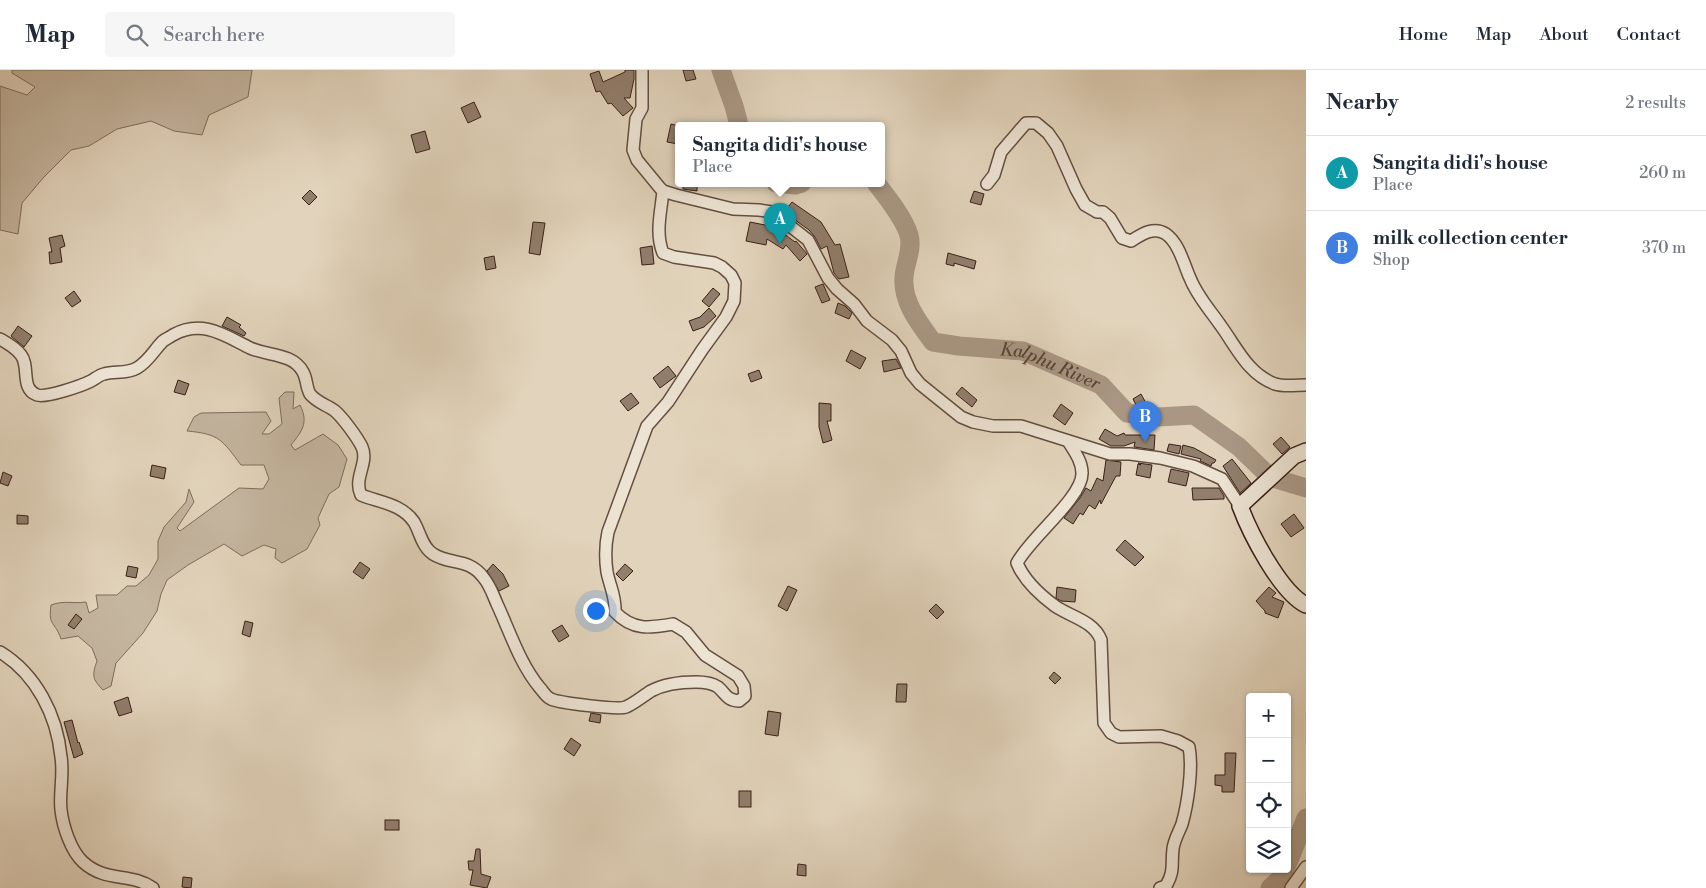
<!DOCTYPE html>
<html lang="en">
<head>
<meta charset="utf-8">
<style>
  :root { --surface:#fff; --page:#f6f6f7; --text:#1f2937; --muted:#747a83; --line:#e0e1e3; --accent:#d93025 }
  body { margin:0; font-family:"Libre Bodoni",serif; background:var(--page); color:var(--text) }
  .controls { position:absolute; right:15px; bottom:15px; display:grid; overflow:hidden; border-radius:5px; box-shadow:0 1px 4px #0004 }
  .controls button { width:45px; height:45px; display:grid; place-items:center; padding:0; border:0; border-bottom:1px solid var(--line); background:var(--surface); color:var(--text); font:25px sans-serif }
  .you { position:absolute; left:595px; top:540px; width:18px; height:18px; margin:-12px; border:4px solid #fff; border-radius:50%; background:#1a73e8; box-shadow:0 0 0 8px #1a73e833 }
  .badge { display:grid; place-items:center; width:32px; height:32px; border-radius:50%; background:var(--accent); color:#fff; font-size:16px; font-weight:700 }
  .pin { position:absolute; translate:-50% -41px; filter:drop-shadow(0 1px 2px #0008) }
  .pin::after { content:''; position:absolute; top:26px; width:18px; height:15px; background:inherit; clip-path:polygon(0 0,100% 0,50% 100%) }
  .popup { position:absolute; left:675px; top:52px; width:210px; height:65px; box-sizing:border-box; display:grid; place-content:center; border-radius:5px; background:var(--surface); filter:drop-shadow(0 1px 4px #0005); font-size:16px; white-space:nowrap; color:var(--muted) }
  .popup b { font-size:19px; color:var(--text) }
  .popup::after { content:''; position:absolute; left:50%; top:100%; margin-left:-10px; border:10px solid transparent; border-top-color:var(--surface) }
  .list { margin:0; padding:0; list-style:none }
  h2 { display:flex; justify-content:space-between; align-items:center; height:65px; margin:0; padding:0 20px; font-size:21px }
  h2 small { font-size:16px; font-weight:400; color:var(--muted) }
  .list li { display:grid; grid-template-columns:32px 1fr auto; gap:15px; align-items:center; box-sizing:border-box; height:75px; padding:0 20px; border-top:1px solid var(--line) }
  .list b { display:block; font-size:19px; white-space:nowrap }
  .list p { margin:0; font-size:16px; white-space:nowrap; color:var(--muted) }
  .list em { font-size:16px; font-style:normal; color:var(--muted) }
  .icon { flex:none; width:28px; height:28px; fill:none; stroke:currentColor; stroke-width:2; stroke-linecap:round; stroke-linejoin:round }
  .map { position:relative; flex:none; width:1306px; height:818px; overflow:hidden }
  header { display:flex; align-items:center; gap:30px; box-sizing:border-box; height:70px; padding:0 25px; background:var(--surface); border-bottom:1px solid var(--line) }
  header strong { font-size:24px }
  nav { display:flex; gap:28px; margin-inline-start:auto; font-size:18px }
  .search { width:350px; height:45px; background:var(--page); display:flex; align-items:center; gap:12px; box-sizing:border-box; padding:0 18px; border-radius:5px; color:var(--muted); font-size:19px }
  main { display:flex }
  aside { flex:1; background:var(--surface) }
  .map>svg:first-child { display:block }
</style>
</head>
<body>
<header>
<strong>Map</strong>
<div class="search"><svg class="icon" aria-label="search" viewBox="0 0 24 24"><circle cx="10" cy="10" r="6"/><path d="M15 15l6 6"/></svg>Search here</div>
<nav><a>Home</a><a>Map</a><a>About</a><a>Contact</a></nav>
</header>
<main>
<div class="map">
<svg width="1306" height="818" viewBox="0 0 1306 818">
  <rect width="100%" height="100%" fill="#e2d4bc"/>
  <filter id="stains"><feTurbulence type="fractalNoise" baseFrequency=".004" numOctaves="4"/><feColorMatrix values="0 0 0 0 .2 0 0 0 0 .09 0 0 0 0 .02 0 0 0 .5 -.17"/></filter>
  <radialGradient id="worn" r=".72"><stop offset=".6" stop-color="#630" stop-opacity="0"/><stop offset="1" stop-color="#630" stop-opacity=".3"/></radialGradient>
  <!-- green -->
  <g fill="#c5b6a0" stroke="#806c5c">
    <polygon points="12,0 252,0 248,27 209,45 202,65 174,61 151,51 117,59 89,76 71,80 44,107 22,133 18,164 0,160 0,16 27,25 35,17 12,3"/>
    <path d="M285 322H294L293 339 300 335C309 353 302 361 291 375L295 380 323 364 338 375 347 389 339 417 329 424 318 448 320 455 307 479 282 493 275 488 276 479 264 475 242 486 224 474 188 495 167 510 161 524 157 541 143 563 116 593 111 616 103 620C92 609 92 605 97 591L92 578 78 566 61 569C55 551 48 557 51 535 65 530 71 534 86 532L89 543 98 538 96 525H117L127 516H136L149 505 158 489V471L164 457 186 432 189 419 194 432 177 458 180 461 239 418 263 419 269 409 264 395H241C222 370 220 364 187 361L194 347 201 343 266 342 271 351 262 364H269L282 354 279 328Z"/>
  </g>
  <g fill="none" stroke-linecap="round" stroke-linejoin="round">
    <!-- river -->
    <g stroke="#a99784" stroke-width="19">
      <polyline points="721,0 734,36 739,55"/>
      <polyline points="776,113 795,115 802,113"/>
      <path id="s1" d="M876 113C887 127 904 148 909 165 913 180 905 193 904 207 902 232 919 253 933 272L959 276 1023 281 1101 315 1127 343 1158 347 1194 345 1239 377 1270 407 1306 418"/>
      <polyline points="1287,795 1306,748"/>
      <polyline points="1270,818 1283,806 1285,799"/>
    </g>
  </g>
  <!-- building -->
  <g fill="#917e6d" stroke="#3a2118">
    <polygon points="625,0 634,0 634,9 630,28 624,28 633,38 623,46 611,33 608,34 600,21 596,22 590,4 599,1 603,12 625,2"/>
    <polygon points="683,0 693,0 696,9 686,11"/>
    <polygon points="474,32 481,47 468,53 461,38"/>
    <polygon points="671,54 679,56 678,74 667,72"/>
    <polygon points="425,61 430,79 416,83 411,65"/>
    <polygon points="683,113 697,113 697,121 683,119"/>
    <polygon points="310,120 317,127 309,135 302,128"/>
    <polygon points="974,121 984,124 981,135 970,132"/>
    <polygon points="792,132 821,152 835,175 840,174 849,207 839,209 834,203 827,176 821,179 815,167 809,160 784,142"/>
    <polygon points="533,152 545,153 540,185 529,183"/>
    <polygon points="750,152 775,157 795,172 796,171 807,184 800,191 786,175 783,179 767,169 766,175 746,171"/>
    <polygon points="62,165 65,176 60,178 62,192 50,194 49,182 52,182 49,168"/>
    <polygon points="652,176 654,194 642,195 640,178"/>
    <polygon points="948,183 976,191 974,199 954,193 954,196 946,194"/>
    <polygon points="494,186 496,198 486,200 484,188"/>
    <polygon points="823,214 830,230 822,233 815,217"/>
    <polygon points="713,218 720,224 709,237 702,231"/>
    <polygon points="74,221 81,231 72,237 65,228"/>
    <polygon points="838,233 845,236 852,243 849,249 835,243"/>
    <polygon points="709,238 716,246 704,257 693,261 689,251 700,247"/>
    <polygon points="227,247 241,255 239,257 246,263 244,266 222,256"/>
    <polygon points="18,256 32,266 24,277 11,266"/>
    <polygon points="851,280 866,288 860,299 846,291"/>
    <polygon points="896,289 901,298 884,302 882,291"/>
    <polygon points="668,296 676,306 660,318 653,308"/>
    <polygon points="759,300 762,308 751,312 748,304"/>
    <polygon points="178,310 189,314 185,325 174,322"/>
    <polygon points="962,317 977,330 972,337 956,324"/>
    <polygon points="631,323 639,333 628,341 620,331"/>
    <polygon points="1141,324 1147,335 1138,339 1133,329"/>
    <polygon points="819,333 831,334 831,351 827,351 832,370 823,373 819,357"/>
    <polygon points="1061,334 1073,343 1065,355 1053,346"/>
    <polygon points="1105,359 1117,366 1124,363 1125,365 1155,365 1154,380 1134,377 1135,372 1124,376 1111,376 1099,369"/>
    <polygon points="1281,367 1290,377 1282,384 1273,374"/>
    <polygon points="1169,374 1181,376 1179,384 1167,381"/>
    <polygon points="1183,375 1194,378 1216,390 1214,393 1212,393 1211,396 1200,391 1201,389 1181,384"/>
    <polygon points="1232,389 1251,413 1240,423 1223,396"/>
    <polygon points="1106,390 1121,392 1120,406 1116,406 1101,434 1100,430 1095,439 1089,435 1083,445 1080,443 1073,454 1064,448 1080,428 1086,418 1091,421 1097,408 1103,411"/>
    <polygon points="1138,393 1152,395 1150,408 1136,405 1138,394 1141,395"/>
    <polygon points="152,395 166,398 164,409 150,406"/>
    <polygon points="1171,399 1189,403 1186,416 1168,412"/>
    <polygon points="3,402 12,406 8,416 0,413"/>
    <polygon points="1192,418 1219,418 1224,426 1224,429 1193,430"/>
    <polygon points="1294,444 1304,458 1291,467 1281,454"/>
    <polygon points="17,445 28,446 28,454 17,454"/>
    <polygon points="1125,470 1144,487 1135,496 1116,480"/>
    <polygon points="360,492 370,499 363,509 353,502"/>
    <polygon points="493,494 503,504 509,516 499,521 487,501"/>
    <polygon points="625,494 633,501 623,511 616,504"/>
    <polygon points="128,496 138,498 136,508 126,506"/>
    <polygon points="788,516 797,520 787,541 778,536"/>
    <polygon points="1057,517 1076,520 1075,532 1061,531 1056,528"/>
    <polygon points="1269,517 1276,523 1272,527 1284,532 1278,548 1265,543 1265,541 1256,531"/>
    <polygon points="936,534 944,542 937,549 929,541"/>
    <polygon points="76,544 82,549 74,559 68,555"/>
    <polygon points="245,551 253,553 250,567 242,564"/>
    <polygon points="562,555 569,566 559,572 552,561"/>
    <polygon points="1054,602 1061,608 1055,614 1049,608"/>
    <polygon points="897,614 907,614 906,632 896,632"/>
    <polygon points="128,627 132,642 119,646 114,632"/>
    <polygon points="768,641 781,643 778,666 765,664"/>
    <polygon points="591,643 601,645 600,653 589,651"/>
    <polygon points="72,650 78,673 79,672 83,684 74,688 64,652"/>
    <polygon points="571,668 581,675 574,686 564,679"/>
    <polygon points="1225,683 1236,683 1234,722 1222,722 1222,716 1215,715 1215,705 1225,705"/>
    <rect x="739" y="721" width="12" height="16"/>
    <rect x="385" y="750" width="14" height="10"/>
    <polygon points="476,779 480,779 481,804 491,807 487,818 470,815 473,800 469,800 468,791 474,791"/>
    <polygon points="798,794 806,795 806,806 797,805"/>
    <polygon points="183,807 192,808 191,818 182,817"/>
  </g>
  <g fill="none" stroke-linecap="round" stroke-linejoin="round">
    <defs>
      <g id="street">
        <polyline points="642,0 642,38 636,49 633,80 637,90 660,118 663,121 676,125 733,139 759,140 772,142 808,170 828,208 837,219 854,234 867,251 892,270 901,281 911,303 920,314 961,347 973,352 993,356 1021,356 1110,384 1130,384 1160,388 1193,396 1222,409 1240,436"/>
        <path d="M987 114 994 105 1001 82 1026 53H1036L1048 63 1057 76 1076 119 1085 135 1097 142H1103L1110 148 1122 168 1131 171C1142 164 1154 156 1166 164 1179 173 1184 195 1190 208 1197 226 1210 240 1221 256 1237 278 1248 304 1275 314 1284 317 1297 315 1306 315"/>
        <path d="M0 269C7 273 16 278 21 285 30 296 20 319 37 325 46 328 81 316 91 311 95 309 99 305 104 304 115 301 127 304 137 298 149 291 154 280 163 271 166 269 170 267 173 265 202 249 224 265 250 278 268 286 293 283 303 302 307 309 306 317 310 324 316 332 327 335 335 341 343 348 357 367 362 377 369 393 353 408 361 425 379 432 402 434 414 452 420 462 422 477 433 484 450 495 469 488 483 507 490 515 493 525 497 534 510 562 520 594 540 618 543 621 546 627 551 629 559 633 618 640 626 637 635 633 643 626 651 621 664 614 682 612 696 612 702 612 712 613 718 617 726 624 726 630 739 631L745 626 744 616 738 606 705 585 686 562 673 554C650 558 633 561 615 542 616 527 610 517 607 502 605 488 605 476 608 462L647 356 668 332 702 280 726 247 734 231 735 213 731 205 722 197 714 193 674 187 663 183C655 163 661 142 663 121"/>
        <path d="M1068 371C1074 381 1082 391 1082 403 1083 427 1029 469 1017 493 1024 510 1040 525 1055 536 1071 547 1094 551 1101 570L1104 653 1111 663 1119 667 1161 666 1178 671 1189 677C1193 697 1188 733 1182 754 1179 762 1174 770 1173 779 1171 795 1175 800 1166 816L1160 818"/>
        <path d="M0 582C36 604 57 645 61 687 64 705 59 723 61 740 63 757 71 781 83 792 106 813 130 802 153 818"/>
        <polyline points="1291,818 1306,797"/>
      </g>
      <path id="secondary" d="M1306 381 1294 386 1240 436C1250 463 1280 522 1306 535"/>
    </defs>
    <!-- street casing -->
    <use href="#street" stroke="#644e41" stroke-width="14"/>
    <!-- secondary casing -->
    <use href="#secondary" stroke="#3a2118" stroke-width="18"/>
    <!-- street -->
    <use href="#street" stroke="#ece3d3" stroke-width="11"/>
    <!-- secondary -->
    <use href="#secondary" stroke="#ece3d3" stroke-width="15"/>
  </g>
  <g text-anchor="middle" stroke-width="4" stroke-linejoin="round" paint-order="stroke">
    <!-- water labels -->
    <g font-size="18" font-style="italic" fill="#5b4438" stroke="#ece3d3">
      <text dy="6" stroke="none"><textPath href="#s1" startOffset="298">Kalphu River</textPath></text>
    </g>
  </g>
  <rect width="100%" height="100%" filter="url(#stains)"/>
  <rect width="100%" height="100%" fill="url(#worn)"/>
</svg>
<div class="controls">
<button>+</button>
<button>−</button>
<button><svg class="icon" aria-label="locate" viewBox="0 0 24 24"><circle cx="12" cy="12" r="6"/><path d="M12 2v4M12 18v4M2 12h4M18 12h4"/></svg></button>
<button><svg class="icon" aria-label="layers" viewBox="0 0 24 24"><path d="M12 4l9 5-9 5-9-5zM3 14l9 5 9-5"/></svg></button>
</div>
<div class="you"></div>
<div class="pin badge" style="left:780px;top:174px;background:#0f9aa8">A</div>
<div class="popup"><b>Sangita didi's house</b>Place</div>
<div class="pin badge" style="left:1145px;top:372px;background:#3f7fe0">B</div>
</div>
<aside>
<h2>Nearby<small>2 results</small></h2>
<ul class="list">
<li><span class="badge" style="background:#0f9aa8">A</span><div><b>Sangita didi's house</b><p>Place</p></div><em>260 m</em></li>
<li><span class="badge" style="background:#3f7fe0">B</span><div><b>milk collection center</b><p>Shop</p></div><em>370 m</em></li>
</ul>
</aside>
</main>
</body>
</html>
